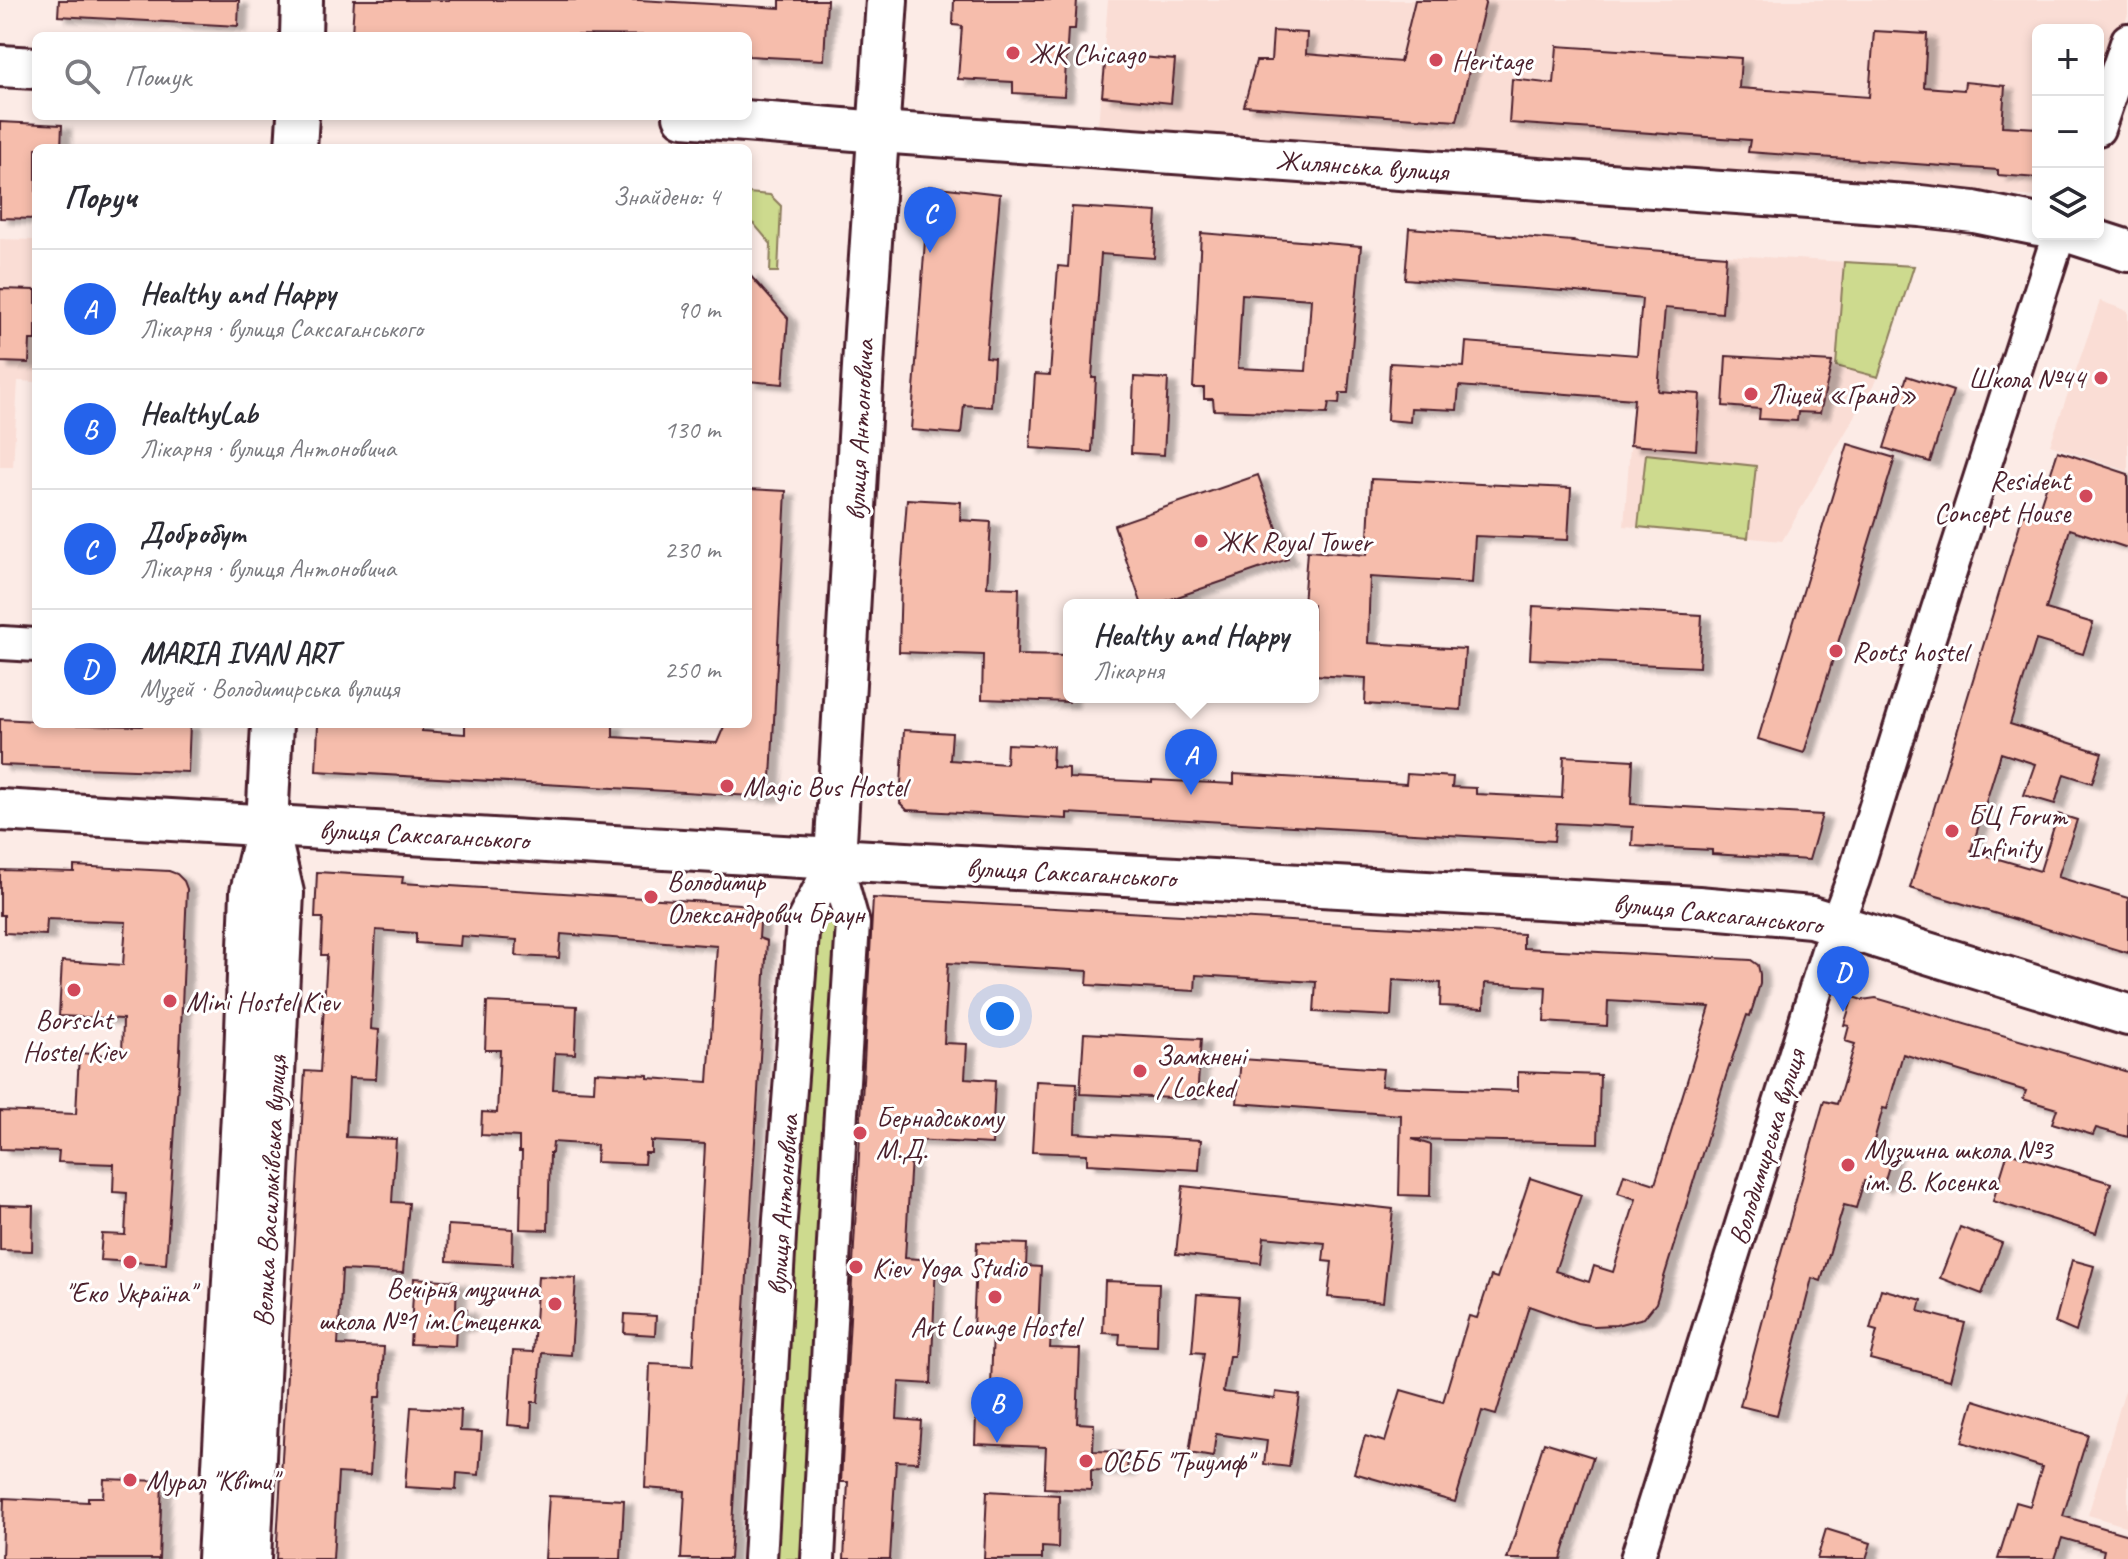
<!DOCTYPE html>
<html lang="uk">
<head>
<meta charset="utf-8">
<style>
  :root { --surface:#fff; --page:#f2f2f3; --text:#2b2b33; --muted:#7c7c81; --line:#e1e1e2; --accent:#2563eb }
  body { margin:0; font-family:Caveat,sans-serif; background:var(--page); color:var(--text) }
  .controls { position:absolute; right:24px; top:24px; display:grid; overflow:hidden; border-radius:12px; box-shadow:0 4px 12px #0003 }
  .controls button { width:72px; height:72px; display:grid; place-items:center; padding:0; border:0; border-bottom:2px solid var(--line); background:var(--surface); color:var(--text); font:40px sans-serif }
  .you { position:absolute; left:1000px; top:1016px; width:28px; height:28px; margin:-20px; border:6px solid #fff; border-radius:50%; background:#1a73e8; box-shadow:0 0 0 12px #1a73e833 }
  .badge { display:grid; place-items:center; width:52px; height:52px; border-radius:50%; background:var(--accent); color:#fff; font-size:26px; font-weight:700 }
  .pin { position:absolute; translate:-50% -66px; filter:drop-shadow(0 2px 4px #0008) }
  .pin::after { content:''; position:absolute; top:42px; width:28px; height:24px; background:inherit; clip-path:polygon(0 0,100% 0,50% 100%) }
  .popup { position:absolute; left:1063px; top:599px; width:256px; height:104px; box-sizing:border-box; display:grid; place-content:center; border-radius:12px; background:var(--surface); filter:drop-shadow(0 2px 6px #0005); font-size:26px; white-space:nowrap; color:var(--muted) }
  .popup b { font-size:30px; color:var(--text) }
  .popup::after { content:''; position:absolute; left:50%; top:100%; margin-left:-16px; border:16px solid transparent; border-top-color:var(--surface) }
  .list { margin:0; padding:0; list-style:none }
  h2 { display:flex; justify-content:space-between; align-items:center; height:104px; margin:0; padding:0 32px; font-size:34px }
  h2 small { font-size:26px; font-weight:400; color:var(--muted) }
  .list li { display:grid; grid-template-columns:52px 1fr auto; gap:24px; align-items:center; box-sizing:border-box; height:120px; padding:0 32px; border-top:2px solid var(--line) }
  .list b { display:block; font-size:30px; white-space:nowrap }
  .list p { margin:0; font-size:26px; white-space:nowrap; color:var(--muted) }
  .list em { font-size:26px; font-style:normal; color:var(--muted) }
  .icon { flex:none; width:44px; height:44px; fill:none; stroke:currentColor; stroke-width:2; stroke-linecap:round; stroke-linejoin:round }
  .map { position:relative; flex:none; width:2128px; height:1559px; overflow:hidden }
  .search { position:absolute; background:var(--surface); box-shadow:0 4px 12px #0003; left:32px; top:32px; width:720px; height:88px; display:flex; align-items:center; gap:20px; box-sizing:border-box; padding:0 28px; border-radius:12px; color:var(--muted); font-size:30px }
  .panel { position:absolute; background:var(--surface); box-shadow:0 4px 12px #0003; left:32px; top:144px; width:720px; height:584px; border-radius:12px }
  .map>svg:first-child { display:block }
</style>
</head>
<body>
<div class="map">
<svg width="2128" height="1559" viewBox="0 0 2128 1559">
  <defs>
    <filter id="shadow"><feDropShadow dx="9" dy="5" stdDeviation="2" flood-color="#0004"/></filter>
  </defs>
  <rect width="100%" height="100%" fill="#fcebe6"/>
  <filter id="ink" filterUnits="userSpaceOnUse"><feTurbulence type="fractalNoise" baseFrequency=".0125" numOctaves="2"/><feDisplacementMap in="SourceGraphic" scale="16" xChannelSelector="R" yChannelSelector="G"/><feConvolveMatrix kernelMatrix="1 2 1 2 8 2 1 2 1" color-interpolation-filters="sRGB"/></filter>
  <g filter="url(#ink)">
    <!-- built -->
    <g fill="#faddd5">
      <polygon points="1108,0 2128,0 2128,14 2098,103 2098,30 2038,30 2038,197 1098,127"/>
      <polygon points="0,239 36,240 36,382 18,381 13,467 0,467"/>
      <polygon points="1645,250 1914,266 1878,377 1782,541 1624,526"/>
      <polygon points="2100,301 2128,311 2128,471 2050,445"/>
      <polygon points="2125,1390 2128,1391 2128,1527 2088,1515"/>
    </g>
    <!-- green -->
    <g fill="#cdda8e" stroke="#8c7c5c" stroke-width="2">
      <polygon points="748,193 770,195 781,206 778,272 770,272 771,244 748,217"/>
      <polygon points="1844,262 1914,266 1878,377 1836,366"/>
      <polygon points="1646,454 1756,466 1748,538 1638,527"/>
      <polygon points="803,921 853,924 818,1559 760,1559"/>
    </g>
    <!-- building -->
    <g fill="#f6bdac" stroke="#4a1f2b" stroke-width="2" fill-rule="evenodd" filter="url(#shadow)">
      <polygon points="59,0 239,0 238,26 58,16"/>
      <polygon points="354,0 639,0 780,8 780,0 827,0 824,60 748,56 748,36 352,34"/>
      <polygon points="954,0 1077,0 1075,29 1068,29 1064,96 1013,93 1013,82 958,79 962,26 953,25"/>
      <polygon points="1415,0 1486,0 1457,121 1244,106 1256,61 1271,61 1273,31 1307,33 1306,54 1400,62"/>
      <polygon points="1874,31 1927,34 1924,87 1964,90 1965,82 2005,86 2002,126 2038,128 2038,178 1998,175 1998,170 1748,152 1750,140 1509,123 1512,79 1554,84 1557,46 1741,58 1739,88 1869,97"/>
      <polygon points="1106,54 1175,60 1171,103 1102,96"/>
      <polygon points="0,122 62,125 61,148 36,148 36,219 0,218"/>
      <polygon points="929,186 1000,194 986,357 994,358 991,407 964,405 961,434 911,430"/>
      <polygon points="1072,207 1157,212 1154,258 1101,254 1092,378 1096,378 1092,452 1030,448 1035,374 1050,375 1058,266 1068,267"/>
      <polygon points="1409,228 1573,241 1572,242 1638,249 1726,256 1722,313 1665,308 1658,391 1700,394 1696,450 1630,445 1634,399 1459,386 1457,410 1411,408 1410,422 1387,420 1390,363 1464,367 1466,342 1637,355 1642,299 1576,292 1405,279"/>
      <path d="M1201 233 1361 246 1348 393H1340L1339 404 1329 403 1327 414 1214 410 1213 399H1204V388H1193ZM1242 294 1311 299 1306 371 1238 368Z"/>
      <polygon points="748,273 788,318 783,384 748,381"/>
      <polygon points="0,289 36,290 36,340 30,340 29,363 0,362"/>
      <polygon points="1726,356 1832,362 1820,413 1798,412 1797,421 1759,419 1760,409 1723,406"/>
      <polygon points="1907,376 1953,391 1930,462 1884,448"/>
      <polygon points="1134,377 1168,379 1164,455 1131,453"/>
      <polygon points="1848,444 1895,458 1804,753 1758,739"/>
      <polygon points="2058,451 2128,474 2128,548 2070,529 2046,609 2093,623 2083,654 2036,640 2010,724 2102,753 2092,783 2064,774 2055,804 2024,795 2035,764 2001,753 1971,851 2040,871 2058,814 2077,820 2058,877 2128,898 2128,953 1910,888 2023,514 2036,518"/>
      <polygon points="1258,475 1288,559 1154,605 1142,605 1114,525"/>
      <polygon points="1371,479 1571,488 1568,540 1475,536 1472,583 1370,577 1368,643 1465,649 1461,710 1365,704 1366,678 1313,675 1313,605 1303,605 1307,551 1367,555"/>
      <polygon points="748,489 786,491 770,797 316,771 318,724 422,724 422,731 465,734 465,724 539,726 539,724 613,724 613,737 717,743 725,724 748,724"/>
      <polygon points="907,499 961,502 960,520 991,522 987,587 1019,588 1017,655 1069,656 1069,702 982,699 983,655 899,652 901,578"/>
      <polygon points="1533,606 1702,615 1699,667 1530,659"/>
      <polygon points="0,719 36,721 36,724 142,726 143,724 190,724 188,772 0,765"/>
      <polygon points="904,730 952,733 950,760 1006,764 1007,744 1053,746 1052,767 1069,768 1069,778 1152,782 1152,780 1234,784 1234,774 1406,784 1407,774 1453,777 1452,787 1476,788 1476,794 1562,798 1564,756 1633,760 1631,804 1822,815 1809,860 1712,854 1712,850 1632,846 1633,827 1556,823 1554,841 1067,813 1067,819 907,810 900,803"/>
      <polygon points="74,866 169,871 177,874 184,881 187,889 180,1052 166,1264 100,1260 102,1234 125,1235 127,1193 113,1192 114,1164 58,1162 59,1151 0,1149 0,1111 76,1114 79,1053 122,1056 123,1019 59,1016 62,961 123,965 126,922 47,919 46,935 4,933 4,915 0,915 0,870 74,872"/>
      <polygon points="317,872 403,877 402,883 740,904 754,912 760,923 759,938 767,941 730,1559 681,1559 685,1491 645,1488 650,1364 693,1366 705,1144 651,1141 651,1153 645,1153 644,1164 596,1162 597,1145 553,1142 552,1153 550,1153 548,1230 520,1229 522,1152 519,1152 519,1137 481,1135 482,1112 497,1113 500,1050 485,1050 487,1002 577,1006 575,1054 555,1053 553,1089 594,1091 595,1072 648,1075 648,1078 708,1082 717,946 561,934 559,958 516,956 517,940 461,936 460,946 416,943 416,933 376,930 371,1029 379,1030 376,1079 349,1078 346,1137 396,1139 392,1202 409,1203 403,1273 342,1270 338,1345 384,1347 381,1397 375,1397 370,1475 338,1473 333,1559 276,1559 305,1071 320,1072 327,955 321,955 323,918 315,918"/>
      <polygon points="873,898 1523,934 1523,948 1751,960 1758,965 1760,974 1760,984 1750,1016 1747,1015 1726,1076 1656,1303 1644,1318 1616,1325 1594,1326 1577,1323 1529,1306 1496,1415 1482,1411 1455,1502 1354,1473 1365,1436 1385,1442 1401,1390 1443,1402 1469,1316 1477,1318 1491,1276 1497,1278 1530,1178 1581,1195 1555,1271 1589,1282 1594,1266 1613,1272 1636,1199 1618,1193 1624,1174 1655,1184 1710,1007 1608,1001 1607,1026 1544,1022 1546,987 1485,983 1484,1008 1440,1006 1441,983 1393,980 1391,1016 1314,1012 1316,982 1196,975 1195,991 1087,985 1088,971 948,963 944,1043 967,1044 965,1078 995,1080 992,1144 912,1140 905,1258 936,1260 931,1384 899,1382 897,1419 921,1421 918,1462 896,1461 890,1559 844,1559 848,1482 841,1482"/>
      <polygon points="1853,997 1862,1000 1876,998 2128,1072 2128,1137 2096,1128 2093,1135 2052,1123 2057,1109 2023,1099 2026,1091 1903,1054 1887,1109 1883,1108 1873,1144 1894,1150 1883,1186 1864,1181 1856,1208 1844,1205 1821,1281 1812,1278 1777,1415 1740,1406 1776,1270 1824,1101 1837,1104 1855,1044 1845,1041 1849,1026 1844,1025"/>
      <polygon points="1084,1033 1201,1039 1197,1099 1080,1094"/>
      <polygon points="1241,1059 1383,1069 1381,1086 1518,1091 1518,1072 1600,1075 1598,1143 1412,1139 1431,1145 1430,1196 1399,1195 1401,1115 1237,1103"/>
      <polygon points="1036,1081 1077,1083 1075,1133 1201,1140 1199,1170 1087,1164 1087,1154 1032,1152"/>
      <polygon points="2008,1152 2111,1183 2096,1233 1993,1201"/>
      <polygon points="1183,1186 1393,1209 1383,1302 1328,1297 1332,1262 1323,1261 1325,1243 1264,1237 1261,1263 1176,1254"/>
      <polygon points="0,1205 33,1206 32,1251 0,1250"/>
      <polygon points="448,1225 513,1229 512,1265 447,1261"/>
      <polygon points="1960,1227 2002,1243 1982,1294 1940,1278"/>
      <polygon points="977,1242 1027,1244 1026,1266 1041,1267 1038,1331 1051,1331 1050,1348 1080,1349 1077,1423 1094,1424 1093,1451 1128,1452 1127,1471 1091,1470 1091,1490 1044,1488 1046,1447 975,1444 976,1414 990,1414 993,1329 973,1328"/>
      <polygon points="2072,1260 2094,1266 2076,1332 2055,1323"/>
      <polygon points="538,1276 576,1278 571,1355 542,1353 538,1402 532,1402 531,1427 508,1425 513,1351 533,1352"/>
      <polygon points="414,1278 457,1281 456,1308 467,1309 466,1326 456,1326 455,1346 410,1344"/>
      <polygon points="1105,1281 1159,1283 1157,1346 1119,1344 1120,1334 1103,1333"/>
      <polygon points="1881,1289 1922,1300 1919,1311 1965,1323 1950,1380 1870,1359 1877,1331 1870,1329"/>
      <polygon points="1197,1294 1239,1297 1234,1356 1229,1356 1223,1392 1275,1399 1276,1392 1300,1395 1289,1467 1264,1464 1267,1441 1216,1434 1213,1457 1189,1453 1204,1353 1192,1352"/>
      <polygon points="625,1314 656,1316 655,1335 624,1333"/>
      <polygon points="1974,1400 2088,1435 2063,1516 2128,1535 2128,1559 2102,1559 2104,1550 2062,1538 2055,1559 1998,1559 2016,1502 2030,1506 2042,1467 1962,1442"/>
      <polygon points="411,1407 461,1410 460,1431 482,1432 479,1475 457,1473 456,1490 405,1487"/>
      <polygon points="1544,1442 1593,1457 1561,1559 1507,1559"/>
      <polygon points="104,1479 162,1481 159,1559 2,1559 4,1498 88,1502 88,1497 103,1497"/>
      <polygon points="987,1491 1059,1495 1058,1548 1042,1547 1042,1559 984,1559"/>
      <polygon points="549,1496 624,1500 621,1559 545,1559"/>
      <polygon points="1826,1529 1871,1543 1866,1559 1817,1559"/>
    </g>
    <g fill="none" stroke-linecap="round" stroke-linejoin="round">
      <defs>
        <g id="minor">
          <polyline points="2098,129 2128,40"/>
          <polyline points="2,643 36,645"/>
          <polyline points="760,1559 780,1219 803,921 835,859"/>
          <polyline points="818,1559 839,1144 853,924 835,859"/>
          <polyline points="1637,1559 1836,925 1853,880 1921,662 2059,234"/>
        </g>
        <g id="major">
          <polyline points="301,36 302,0"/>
          <polyline points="0,66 36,68"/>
          <polyline points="684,116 879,132 1920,206 1974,212 2038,225"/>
          <polyline points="296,148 298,116"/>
          <polyline points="2075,234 2128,251"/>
          <polyline points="0,810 835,859 1698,907 1811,917 2128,1015"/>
          <polyline points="835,859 865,332 887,0"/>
          <polyline points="218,1559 245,1058 251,892 267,825 272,724"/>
          <polyline points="250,1559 283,893 269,833"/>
        </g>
      </defs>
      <!-- minor casing -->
      <use href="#minor" stroke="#4a1f2b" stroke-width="38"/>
      <!-- major casing -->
      <use href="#major" stroke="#4a1f2b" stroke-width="46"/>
      <!-- minor -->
      <use href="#minor" stroke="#fff" stroke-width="32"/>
      <!-- major -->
      <use href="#major" stroke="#fff" stroke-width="40"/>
    </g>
  </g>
  <!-- markers -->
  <g fill="#d1495b" stroke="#fff" stroke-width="3">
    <circle cx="1013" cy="53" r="8"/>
    <circle cx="1436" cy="60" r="8"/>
    <circle cx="2101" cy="378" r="8"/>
    <circle cx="1751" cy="394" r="8"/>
    <circle cx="2086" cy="496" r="8"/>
    <circle cx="1201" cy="541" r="8"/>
    <circle cx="1836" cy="651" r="8"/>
    <circle cx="727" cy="786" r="8"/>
    <circle cx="1952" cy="831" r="8"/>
    <circle cx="651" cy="897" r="8"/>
    <circle cx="74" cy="990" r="8"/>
    <circle cx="170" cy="1001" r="8"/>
    <circle cx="1140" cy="1071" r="8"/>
    <circle cx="860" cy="1133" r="8"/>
    <circle cx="1848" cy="1165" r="8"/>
    <circle cx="130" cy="1262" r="8"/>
    <circle cx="856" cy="1267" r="8"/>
    <circle cx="995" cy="1297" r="8"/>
    <circle cx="555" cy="1304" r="8"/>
    <circle cx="1086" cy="1461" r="8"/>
    <circle cx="130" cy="1480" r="8"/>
  </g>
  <g text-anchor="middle" stroke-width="6" stroke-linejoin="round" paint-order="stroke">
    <!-- poi labels -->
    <g font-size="28" fill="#4a1f2b" stroke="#fff" text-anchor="start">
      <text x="1029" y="63">ЖК Chicago</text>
      <text x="1452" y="70">Heritage</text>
      <text x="2085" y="388" text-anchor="end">Школа №44</text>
      <text x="1767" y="404">Ліцей «Гранд»</text>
      <text x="2070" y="490" text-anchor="end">Resident<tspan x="2070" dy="32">Concept House</tspan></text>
      <text x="1217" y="551">ЖК Royal Tower</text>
      <text x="1852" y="661">Roots hostel</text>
      <text x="743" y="796">Magic Bus Hostel</text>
      <text x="1968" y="825">БЦ Forum<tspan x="1968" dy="32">Infinity</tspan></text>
      <text x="667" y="891">Володимир<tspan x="667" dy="32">Олександрович Браун</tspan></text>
      <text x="186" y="1011">Mini Hostel Kiev</text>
      <text x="74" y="1029" text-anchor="middle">Borscht<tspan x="74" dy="32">Hostel Kiev</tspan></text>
      <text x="1156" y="1065">Замкнені<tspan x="1156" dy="32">/ Locked</tspan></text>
      <text x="876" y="1127">Бернадському<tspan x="876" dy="32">М.Д.</tspan></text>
      <text x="1864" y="1159">Музична школа №3<tspan x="1864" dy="32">ім. В. Косенка</tspan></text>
      <text x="872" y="1277">Kiev Yoga Studio</text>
      <text x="539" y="1298" text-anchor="end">Вечірня музична<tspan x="539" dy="32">школа №1 ім.Стеценка</tspan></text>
      <text x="130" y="1302" text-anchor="middle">"Еко Україна"</text>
      <text x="995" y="1336" text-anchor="middle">Art Lounge Hostel</text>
      <text x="1102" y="1471">ОСББ "Триумф"</text>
      <text x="146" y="1490">Мурал "Квіти"</text>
    </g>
    <!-- street labels -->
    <g font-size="28" fill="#4a1f2b" stroke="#fff">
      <text transform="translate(1362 165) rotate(4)" y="10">Жилянська вулиця</text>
      <text transform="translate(859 430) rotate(-87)" y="10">вулиця Антоновича</text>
      <text transform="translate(424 834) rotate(3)" y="10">вулиця Саксаганського</text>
      <text transform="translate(1071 872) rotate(3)" y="10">вулиця Саксаганського</text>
      <text transform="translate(1718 913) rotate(6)" y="10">вулиця Саксаганського</text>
      <text transform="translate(1766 1147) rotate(-73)" y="10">Володимирська вулиця</text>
      <text transform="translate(269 1191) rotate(-87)" y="10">Велика Васильківська вулиця</text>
      <text transform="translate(782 1205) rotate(-86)" y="10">вулиця Антоновича</text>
    </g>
  </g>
</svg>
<div class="controls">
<button>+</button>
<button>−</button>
<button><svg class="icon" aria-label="layers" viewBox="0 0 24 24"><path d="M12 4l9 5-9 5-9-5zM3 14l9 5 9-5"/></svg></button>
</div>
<div class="you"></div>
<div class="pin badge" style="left:1191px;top:795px">A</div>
<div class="popup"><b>Healthy and Happy</b>Лікарня</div>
<div class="pin badge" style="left:997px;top:1443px">B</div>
<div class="pin badge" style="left:930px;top:253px">C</div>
<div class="pin badge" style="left:1843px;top:1012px">D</div>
<div class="search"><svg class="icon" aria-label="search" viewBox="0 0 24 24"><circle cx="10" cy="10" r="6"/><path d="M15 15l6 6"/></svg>Пошук</div>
<section class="panel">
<h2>Поруч<small>Знайдено: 4</small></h2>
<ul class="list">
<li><span class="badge">A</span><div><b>Healthy and Happy</b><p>Лікарня · вулиця Саксаганського</p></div><em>90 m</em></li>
<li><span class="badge">B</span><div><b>HealthyLab</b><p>Лікарня · вулиця Антоновича</p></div><em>130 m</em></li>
<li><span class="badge">C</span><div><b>Добробут</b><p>Лікарня · вулиця Антоновича</p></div><em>230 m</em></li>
<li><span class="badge">D</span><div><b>MARIA IVAN ART</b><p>Музей · Володимирська вулиця</p></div><em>250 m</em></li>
</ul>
</section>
</div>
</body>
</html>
